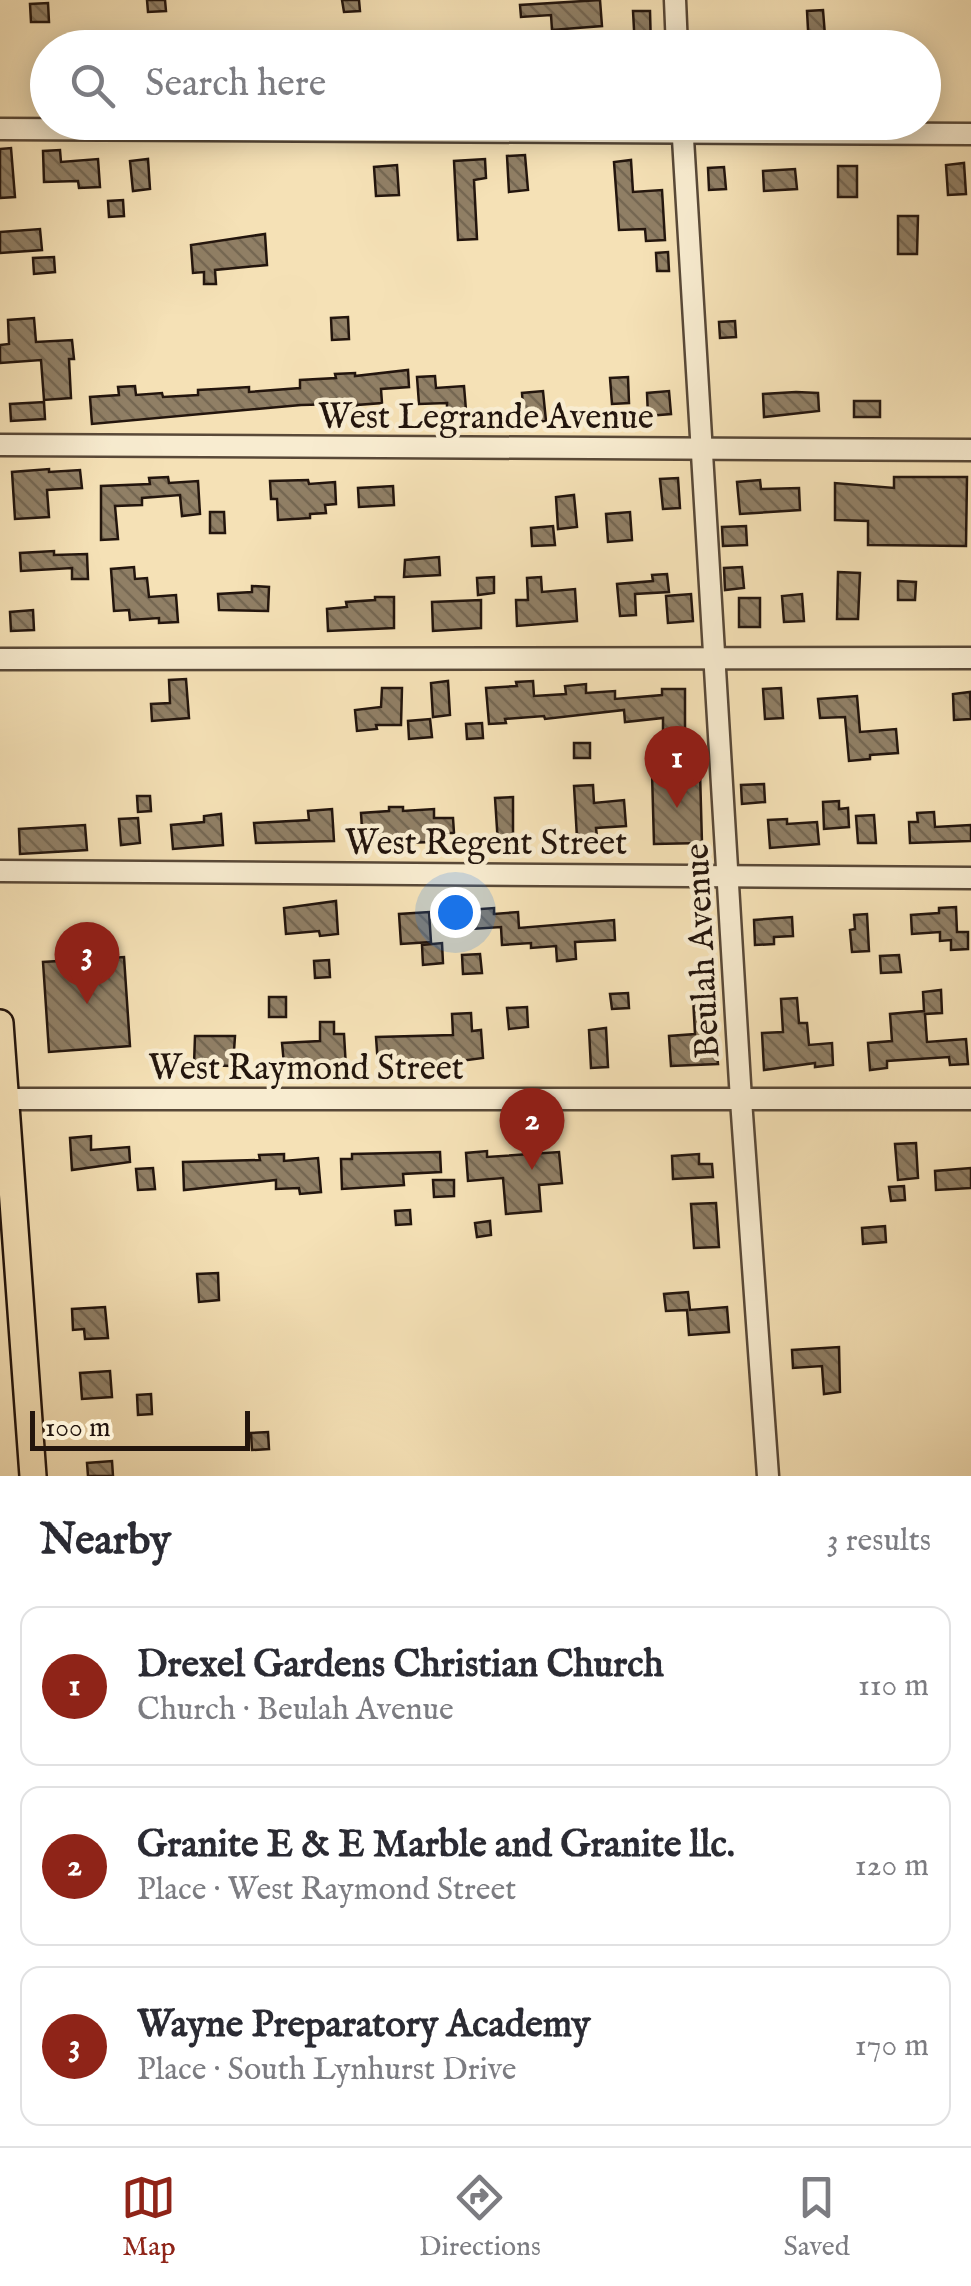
<!DOCTYPE html>
<html lang="en">
<head>
<meta charset="utf-8">
<style>
  :root { --surface:#fff; --page:#f2f2f3; --text:#2b2b33; --muted:#7c7c81; --line:#e1e1e2; --accent:#8f2418 }
  body { margin:0; font-family:"IM FELL English",serif; background:var(--page); color:var(--text) }
  .scale { position:absolute; left:30px; bottom:25px; width:220px; box-sizing:border-box; padding-left:10px; border:5px solid #23150d; border-top:0; font-size:28px; line-height:35px; white-space:nowrap; color:#23150d; -webkit-text-stroke:8px #f8ecd0; paint-order:stroke }
  .you { position:absolute; left:455px; top:912px; width:35px; height:35px; margin:-25px; border:8px solid #fff; border-radius:50%; background:#1a73e8; box-shadow:0 0 0 15px #1a73e833 }
  .badge { display:grid; place-items:center; width:65px; height:65px; border-radius:50%; background:var(--accent); color:#fff; font-size:32px; font-weight:700 }
  .pin { position:absolute; translate:-50% -82px; filter:drop-shadow(0 2px 5px #0008) }
  .pin::after { content:''; position:absolute; top:52px; width:35px; height:30px; background:inherit; clip-path:polygon(0 0,100% 0,50% 100%) }
  .list { margin:0; padding:0; list-style:none }
  h2 { display:flex; justify-content:space-between; align-items:center; height:130px; margin:0; padding:0 40px; font-size:42px }
  h2 small { font-size:32px; font-weight:400; color:var(--muted) }
  .list li { display:grid; grid-template-columns:65px 1fr auto; gap:30px; align-items:center; box-sizing:border-box; height:160px; margin:0 20px 20px; padding:0 20px; border:2px solid var(--line); border-radius:20px }
  .list b { display:block; font-size:38px; white-space:nowrap }
  .list p { margin:0; font-size:32px; white-space:nowrap; color:var(--muted) }
  .list em { font-size:32px; font-style:normal; color:var(--muted) }
  .icon { flex:none; width:55px; height:55px; fill:none; stroke:currentColor; stroke-width:2; stroke-linecap:round; stroke-linejoin:round }
  .map { position:relative; flex:none; width:971px; height:1476px; overflow:hidden }
  .search { position:absolute; background:var(--surface); box-shadow:0 5px 25px #0003; left:30px; right:30px; top:30px; height:110px; display:flex; align-items:center; gap:25px; box-sizing:border-box; padding:0 35px; border-radius:55px; color:var(--muted); font-size:38px }
  .sheet { height:670px; background:var(--surface) }
  nav { display:flex; justify-content:space-around; align-items:center; box-sizing:border-box; height:140px; border-top:2px solid var(--line); background:var(--surface); font-size:28px; color:var(--muted) }
  nav a { display:grid; justify-items:center; gap:5px }
  nav .on { color:var(--accent) }
  .map>svg:first-child { display:block }
</style>
</head>
<body>
<div class="map">
<svg width="971" height="1476" viewBox="0 0 971 1476">
  <defs>
    <pattern id="building-back-hatch" width="6" height="6" patternUnits="userSpaceOnUse" patternTransform="scale(2.5)"><rect width="6" height="6" fill="#907f65"/><path d="M-1 5l2 2M0 0l6 6M5-1l2 2" fill="none" stroke="#756752"/></pattern>
  </defs>
  <rect width="100%" height="100%" fill="#f5e1b6"/>
  <filter id="stains"><feTurbulence type="fractalNoise" baseFrequency=".002" numOctaves="4"/><feColorMatrix values="0 0 0 0 .2 0 0 0 0 .09 0 0 0 0 .02 0 0 0 .5 -.17"/></filter>
  <radialGradient id="worn" r=".72"><stop offset=".6" stop-color="#630" stop-opacity="0"/><stop offset="1" stop-color="#630" stop-opacity=".3"/></radialGradient>
  <!-- building -->
  <g fill="url(#building-back-hatch)" stroke="#23150d" stroke-width="2.5">
    <polygon points="147,0 165,0 166,11 148,12"/>
    <polygon points="342,0 359,0 360,11 344,12"/>
    <polygon points="600,0 602,26 552,30 551,15 521,17 520,5"/>
    <polygon points="48,3 49,22 31,22 30,4"/>
    <polygon points="823,10 826,48 809,48 807,11"/>
    <polygon points="633,11 650,11 651,48 635,48"/>
    <rect x="924" y="71" width="12" height="31"/>
    <polygon points="11,148 15,197 0,198 0,149"/>
    <polygon points="60,150 61,162 98,159 100,187 79,188 78,181 44,182 43,151"/>
    <polygon points="525,155 528,190 509,192 507,156"/>
    <polygon points="148,159 150,189 133,191 130,161"/>
    <polygon points="485,159 486,178 474,180 477,239 458,240 454,161"/>
    <polygon points="631,160 633,192 662,190 665,240 646,241 645,229 619,230 614,162"/>
    <polygon points="964,163 966,194 948,195 946,165"/>
    <polygon points="397,165 399,195 376,196 374,167"/>
    <rect x="838" y="166" width="19" height="31"/>
    <polygon points="724,167 726,189 709,190 708,168"/>
    <polygon points="795,169 797,189 764,191 763,171"/>
    <polygon points="123,200 124,216 109,217 108,201"/>
    <polygon points="898,216 918,216 917,254 898,254"/>
    <polygon points="40,229 42,250 0,253 0,232"/>
    <polygon points="265,234 267,265 215,270 216,284 204,284 204,272 193,273 191,245"/>
    <polygon points="668,252 669,271 657,271 656,253"/>
    <polygon points="54,257 55,272 34,274 33,258"/>
    <polygon points="348,317 349,339 332,340 331,318"/>
    <polygon points="34,318 36,342 72,340 74,359 69,359 71,398 44,400 41,360 0,363 0,345 9,344 8,320"/>
    <polygon points="735,321 736,337 720,338 719,322"/>
    <polygon points="408,370 409,387 381,389 382,403 357,405 357,411 338,412 338,404 301,405 92,424 90,397 119,395 118,387 135,386 136,395 162,393 163,397 198,395 198,390 216,389 249,387 249,392 300,388 300,380 336,378 335,374 355,373 355,376"/>
    <polygon points="435,376 436,388 464,386 466,410 447,411 447,403 419,404 417,377"/>
    <polygon points="628,377 629,403 612,404 610,378"/>
    <polygon points="543,391 546,421 524,422 522,393"/>
    <polygon points="669,391 671,414 648,416 647,393"/>
    <polygon points="796,392 818,393 819,411 764,417 763,394"/>
    <rect x="854" y="401" width="26" height="16"/>
    <polygon points="44,402 45,419 11,421 10,404"/>
    <polygon points="49,469 49,472 80,470 82,488 47,490 49,517 15,519 12,472"/>
    <polygon points="168,477 169,483 198,481 200,514 182,516 180,495 142,498 142,505 115,506 118,539 101,540 101,486 150,484 149,478"/>
    <polygon points="894,477 967,477 966,546 868,545 868,521 835,520 835,483 894,488"/>
    <polygon points="678,478 680,508 663,509 660,479"/>
    <polygon points="308,480 309,484 335,482 336,504 325,505 326,513 310,514 310,518 278,520 277,499 271,499 270,481"/>
    <polygon points="760,480 761,489 799,488 800,510 740,514 737,482"/>
    <polygon points="393,486 394,505 359,507 358,488"/>
    <polygon points="574,495 577,527 558,529 556,497"/>
    <polygon points="210,512 224,512 225,533 210,533"/>
    <polygon points="630,512 632,540 608,542 606,514"/>
    <polygon points="553,526 555,545 532,546 531,528"/>
    <polygon points="746,526 747,545 723,546 722,527"/>
    <polygon points="54,551 54,555 87,554 88,579 72,579 72,568 21,571 20,553"/>
    <polygon points="439,557 440,575 404,577 405,560"/>
    <polygon points="134,567 135,579 147,578 149,597 176,595 178,622 159,623 159,618 130,620 129,610 114,611 111,569"/>
    <polygon points="742,567 744,588 725,590 724,568"/>
    <polygon points="838,572 860,573 858,619 837,619"/>
    <polygon points="667,574 669,592 635,594 636,615 620,616 617,584 653,581 652,575"/>
    <polygon points="494,577 494,593 478,595 477,578"/>
    <polygon points="541,577 542,592 575,589 577,621 517,626 516,600 528,600 527,578"/>
    <polygon points="898,581 916,582 915,600 898,600"/>
    <polygon points="252,586 269,587 268,611 219,610 218,594 252,592"/>
    <polygon points="691,594 693,621 668,623 666,596"/>
    <polygon points="802,594 804,621 784,622 782,596"/>
    <polygon points="375,597 394,597 394,628 328,631 327,609 347,607 346,602 375,600"/>
    <rect x="739" y="598" width="21" height="29"/>
    <polygon points="481,600 481,628 433,631 432,602"/>
    <polygon points="33,610 34,630 11,631 10,612"/>
    <polygon points="186,679 189,718 152,721 151,704 170,703 169,680"/>
    <polygon points="448,681 450,715 433,717 431,683"/>
    <polygon points="533,681 534,696 566,694 565,686 586,684 586,693 615,691 615,699 662,695 662,689 685,689 685,731 663,731 663,718 625,722 624,710 545,719 544,716 505,719 506,723 489,724 486,688 517,686 516,682"/>
    <polygon points="382,688 402,688 401,725 376,725 377,729 357,731 355,710 381,707"/>
    <polygon points="781,688 783,718 765,719 763,689"/>
    <polygon points="970,692 971,719 954,720 953,694"/>
    <polygon points="857,696 860,732 896,729 898,753 870,755 870,759 849,761 845,717 820,718 818,699"/>
    <polygon points="430,719 432,737 409,739 408,721"/>
    <polygon points="482,723 483,738 467,739 466,724"/>
    <rect x="574" y="743" width="16" height="15"/>
    <polygon points="700,772 702,843 654,844 652,773"/>
    <polygon points="764,784 765,802 742,804 741,785"/>
    <polygon points="593,785 594,803 624,800 626,826 596,828 597,837 577,838 574,786"/>
    <polygon points="137,796 150,796 151,811 138,812"/>
    <polygon points="513,797 513,843 498,844 495,798"/>
    <polygon points="839,801 839,809 848,808 849,827 824,829 823,802"/>
    <polygon points="389,807 403,807 403,811 434,809 434,818 453,818 454,833 435,833 434,842 363,844 361,813 389,811"/>
    <polygon points="332,809 334,841 256,843 254,823 309,820 308,811"/>
    <polygon points="934,812 935,827 971,825 971,841 910,843 909,822 918,822 917,813"/>
    <polygon points="221,814 223,845 173,849 171,825 204,822 204,816"/>
    <polygon points="874,815 876,843 858,843 856,816"/>
    <polygon points="138,818 140,843 121,845 119,819"/>
    <polygon points="787,819 787,824 817,822 819,844 770,848 768,820"/>
    <polygon points="85,825 87,850 20,854 19,829"/>
    <polygon points="336,901 338,934 320,936 319,931 286,934 284,908"/>
    <polygon points="956,907 957,932 968,932 968,949 951,950 951,940 940,941 940,932 912,934 911,915 939,913 939,908"/>
    <polygon points="494,908 494,914 518,912 519,928 614,920 615,940 575,942 576,959 557,961 556,946 531,948 531,943 502,945 501,927 456,930 454,911"/>
    <polygon points="429,912 431,942 401,944 399,914"/>
    <polygon points="867,914 869,951 852,952 850,930 855,929 854,915"/>
    <polygon points="792,917 793,936 774,937 774,944 755,945 754,920"/>
    <polygon points="442,943 443,963 423,965 422,945"/>
    <polygon points="480,954 482,973 463,974 462,955"/>
    <polygon points="899,955 901,972 881,973 880,956"/>
    <polygon points="124,957 130,1046 49,1052 43,962"/>
    <polygon points="329,960 330,977 315,978 314,961"/>
    <polygon points="941,990 942,1013 925,1014 927,1042 966,1039 968,1064 950,1065 949,1057 887,1061 887,1068 870,1070 868,1043 892,1041 890,1014 924,1011 923,992"/>
    <polygon points="628,993 629,1008 612,1009 610,994"/>
    <polygon points="711,996 718,1064 671,1066 669,1036 695,1034 693,997"/>
    <rect x="269" y="997" width="17" height="20"/>
    <polygon points="797,998 799,1023 807,1023 809,1045 832,1043 833,1065 815,1067 815,1063 764,1070 762,1033 783,1032 781,999"/>
    <polygon points="527,1007 528,1027 509,1029 507,1008"/>
    <polygon points="471,1013 472,1031 481,1030 483,1058 430,1065 410,1062 378,1065 376,1037 453,1035 452,1014"/>
    <polygon points="320,1022 334,1022 334,1034 344,1034 346,1068 328,1068 328,1061 284,1064 282,1043 320,1041"/>
    <polygon points="606,1028 608,1067 591,1068 589,1030"/>
    <polygon points="195,1036 235,1036 233,1066 194,1065"/>
    <polygon points="91,1136 91,1150 129,1147 130,1162 72,1170 70,1138"/>
    <polygon points="916,1143 918,1178 898,1180 895,1144"/>
    <polygon points="487,1151 487,1157 559,1152 562,1183 539,1185 541,1211 506,1214 503,1178 468,1181 466,1153"/>
    <polygon points="440,1152 441,1172 403,1174 404,1185 342,1189 341,1159 352,1159 352,1154"/>
    <polygon points="284,1154 284,1161 318,1158 321,1192 300,1194 299,1188 276,1189 276,1180 184,1190 183,1162 260,1160 259,1155"/>
    <polygon points="699,1154 699,1164 712,1164 713,1177 673,1179 672,1156"/>
    <polygon points="153,1168 155,1189 138,1190 136,1169"/>
    <polygon points="971,1168 971,1188 936,1190 935,1171"/>
    <polygon points="433,1180 454,1180 454,1196 434,1197"/>
    <polygon points="904,1186 905,1200 891,1201 889,1187"/>
    <polygon points="716,1203 719,1247 694,1248 691,1204"/>
    <polygon points="410,1210 411,1224 396,1225 395,1211"/>
    <polygon points="490,1221 491,1235 477,1237 475,1223"/>
    <polygon points="885,1226 886,1242 863,1244 862,1228"/>
    <polygon points="218,1273 219,1300 199,1302 197,1274"/>
    <polygon points="688,1292 690,1310 727,1307 729,1332 689,1335 687,1310 666,1311 664,1294"/>
    <polygon points="105,1307 108,1338 85,1339 84,1329 73,1330 72,1309"/>
    <polygon points="839,1347 840,1392 824,1394 822,1366 793,1368 792,1350"/>
    <polygon points="110,1371 112,1397 82,1399 80,1373"/>
    <polygon points="151,1394 152,1414 138,1415 137,1395"/>
    <polygon points="268,1432 269,1449 252,1450 251,1433"/>
    <polygon points="112,1461 113,1476 88,1476 87,1463"/>
  </g>
  <g fill="none" stroke-linecap="round" stroke-linejoin="round">
    <defs>
      <g id="minor">
        <polyline points="675,0 677,48"/>
        <polyline points="682,122 741,1100 768,1476"/>
        <polyline points="0,129 971,134"/>
        <polyline points="0,445 971,450"/>
        <polyline points="0,659 971,658"/>
        <polyline points="0,871 971,878"/>
        <polyline points="0,1099 971,1099"/>
      </g>
      <polyline id="major" points="0,1023 33,1476"/>
    </defs>
    <!-- minor casing -->
    <use href="#minor" stroke="#584837" stroke-width="25"/>
    <!-- major casing -->
    <use href="#major" stroke="#23150d" stroke-width="30"/>
    <!-- minor -->
    <use href="#minor" stroke="#f8ecd0" stroke-width="20"/>
    <!-- major -->
    <use href="#major" stroke="#f5e1b6" stroke-width="25"/>
  </g>
  <g text-anchor="middle" stroke-width="9" stroke-linejoin="round" paint-order="stroke">
    <!-- street labels -->
    <g font-size="35" fill="#23150d" stroke="#f8ecd0">
      <text x="486" y="428">West Legrande Avenue</text>
      <text x="486" y="854">West Regent Street</text>
      <text transform="translate(701 951) rotate(-93)" y="12">Beulah Avenue</text>
      <text x="306" y="1079">West Raymond Street</text>
    </g>
  </g>
  <rect width="100%" height="100%" filter="url(#stains)"/>
  <rect width="100%" height="100%" fill="url(#worn)"/>
</svg>
<div class="scale">100 m</div>
<div class="you"></div>
<div class="pin badge" style="left:677px;top:808px">1</div>
<div class="pin badge" style="left:532px;top:1170px">2</div>
<div class="pin badge" style="left:87px;top:1004px">3</div>
<div class="search"><svg class="icon" aria-label="search" viewBox="0 0 24 24"><circle cx="10" cy="10" r="6"/><path d="M15 15l6 6"/></svg>Search here</div>
</div>
<section class="sheet">
<h2>Nearby<small>3 results</small></h2>
<ul class="list">
<li><span class="badge">1</span><div><b>Drexel Gardens Christian Church</b><p>Church · Beulah Avenue</p></div><em>110 m</em></li>
<li><span class="badge">2</span><div><b>Granite E &amp; E Marble and Granite llc.</b><p>Place · West Raymond Street</p></div><em>120 m</em></li>
<li><span class="badge">3</span><div><b>Wayne Preparatory Academy</b><p>Place · South Lynhurst Drive</p></div><em>170 m</em></li>
</ul>
</section>
<nav>
<a class="on"><svg class="icon" aria-label="map" viewBox="0 0 24 24"><path d="M3 6l6-2 6 2 6-2v14l-6 2-6-2-6 2zM9 4v14M15 6v14"/></svg>Map</a>
<a><svg class="icon" aria-label="directions" viewBox="0 0 24 24"><path d="M12 3l9 9-9 9-9-9zM9 14v-3h6M13 9l2 2-2 2"/></svg>Directions</a>
<a><svg class="icon" aria-label="saved" viewBox="0 0 24 24"><path d="M7 4h10v16l-5-4-5 4z"/></svg>Saved</a>
</nav>
</body>
</html>
